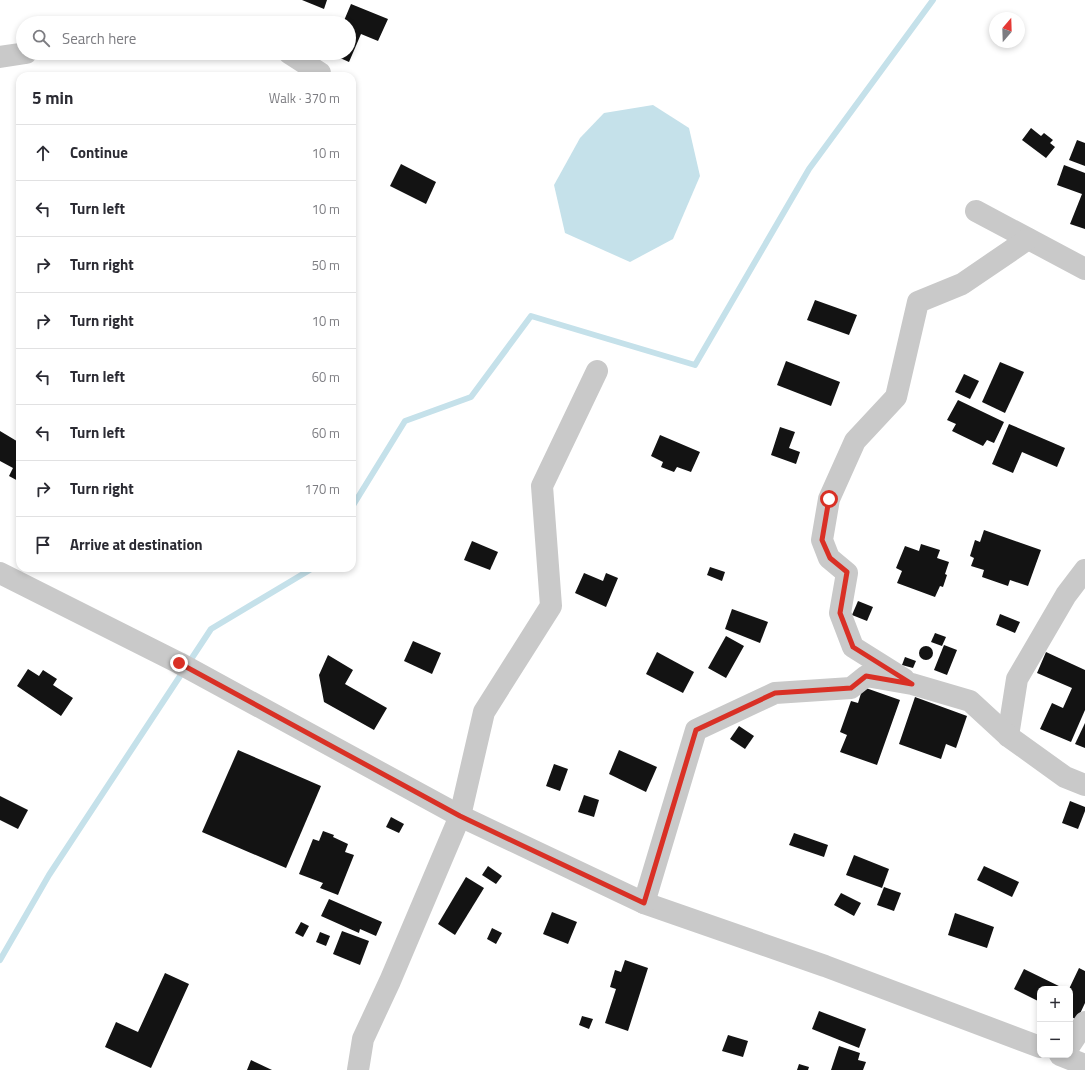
<!DOCTYPE html>
<html lang="en">
<head>
<meta charset="utf-8">
<style>
  :root { --surface:#fff; --page:#f2f2f3; --text:#2b2b33; --muted:#7c7c81; --line:#e1e1e2 }
  body { margin:0; font-family:"Titillium Web",sans-serif; background:var(--page); color:var(--text) }
  .controls { position:absolute; right:12px; bottom:12px; display:grid; overflow:hidden; border-radius:8px; box-shadow:0 2px 6px #0003 }
  .controls button { width:36px; height:36px; display:grid; place-items:center; padding:0; border:0; border-bottom:1px solid var(--line); background:var(--surface); color:var(--text); font:20px sans-serif }
  .compass { position:absolute; left:989px; top:12px; width:36px; height:36px; border-radius:50%; background:var(--surface); box-shadow:0 2px 6px #0003; rotate:19deg }
  .stop { position:absolute; width:12px; height:12px; margin:-9px; border:3px solid #d93025; border-radius:50%; background:#fff }
  .stop.end { background:#d93025; border-color:#fff; box-shadow:0 1px 4px #0008 }
  .list { margin:0; padding:0; list-style:none }
  h2 { display:flex; justify-content:space-between; align-items:center; height:52px; margin:0; padding:0 16px; font-size:17px }
  h2 small { font-size:13px; font-weight:400; color:var(--muted) }
  .list li { display:grid; grid-template-columns:26px 1fr auto; gap:12px; align-items:center; box-sizing:border-box; height:56px; padding:0 16px; border-top:1px solid var(--line) }
  .list b { display:block; font-size:15px; white-space:nowrap }
  .list em { font-size:13px; font-style:normal; color:var(--muted) }
  .icon { flex:none; width:22px; height:22px; fill:none; stroke:currentColor; stroke-width:2; stroke-linecap:round; stroke-linejoin:round }
  .map { position:relative; flex:none; width:1085px; height:1070px; overflow:hidden }
  .search { position:absolute; background:var(--surface); box-shadow:0 2px 6px #0003; left:16px; top:16px; width:340px; height:44px; display:flex; align-items:center; gap:10px; box-sizing:border-box; padding:0 14px; border-radius:22px; color:var(--muted); font-size:15px }
  .panel { position:absolute; background:var(--surface); box-shadow:0 2px 6px #0003; left:16px; top:72px; width:340px; height:500px; border-radius:12px }
  .map>svg:first-child { display:block }
</style>
</head>
<body>
<div class="map">
<svg width="1085" height="1070" viewBox="0 0 1085 1070">
  <rect width="100%" height="100%" fill="#fff"/>
  <!-- water -->
  <polygon fill="#c5e1ea" points="653,105 689,128 700,176 673,239 630,262 565,233 554,185 580,138 604,113"/>
  <g fill="none" stroke-linecap="round" stroke-linejoin="round">
    <!-- stream -->
    <g stroke="#c5e1ea" stroke-width="6">
      <polyline points="352,507 405,421 471,397 531,316 695,365 809,169 933,0"/>
      <polyline points="0,960 49,875 211,629 313,568"/>
    </g>
  </g>
  <!-- building -->
  <g fill="#131313">
    <polygon points="302,0 327,0 324,9"/>
    <polygon points="351,4 388,19 378,41 361,34 349,62 329,53 349,53 349,23 343,23"/>
    <polygon points="1031,128 1041,136 1044,133 1053,140 1050,143 1055,147 1046,158 1022,140"/>
    <polygon points="1077,140 1085,143 1085,166 1069,160"/>
    <polygon points="401,164 436,182 426,204 390,186"/>
    <polygon points="1064,165 1085,173 1085,229 1070,224 1082,194 1057,185"/>
    <polygon points="815,300 857,315 849,335 807,320"/>
    <polygon points="786,361 840,382 831,406 777,385"/>
    <polygon points="1000,362 1024,372 1005,413 982,402"/>
    <polygon points="964,374 979,381 970,399 955,392"/>
    <polygon points="958,400 1004,422 994,443 987,440 983,446 952,431 956,424 947,420"/>
    <polygon points="1009,424 1065,448 1057,467 1022,452 1013,473 992,464"/>
    <polygon points="780,427 795,432 789,448 800,452 796,464 771,455"/>
    <polygon points="0,431 20,443 20,482 9,476 13,468 0,461"/>
    <polygon points="660,435 700,452 691,472 677,467 674,472 661,467 663,462 651,456"/>
    <polygon points="984,530 1041,550 1028,586 1010,580 1008,586 982,577 984,570 971,566 974,558 970,556 975,540 980,542"/>
    <polygon points="472,541 498,552 490,570 464,560"/>
    <polygon points="921,544 940,550 937,558 949,562 945,574 947,575 943,587 940,586 935,597 897,583 902,571 896,568 905,546 919,551"/>
    <polygon points="710,567 725,572 722,581 707,575"/>
    <polygon points="584,573 603,581 606,573 618,578 606,607 575,593"/>
    <polygon points="858,601 873,607 867,621 852,615"/>
    <polygon points="732,609 768,622 760,643 725,629"/>
    <polygon points="1000,614 1020,622 1015,633 996,625"/>
    <polygon points="935,633 946,637 942,646 931,642"/>
    <polygon points="726,636 744,646 726,678 708,668"/>
    <polygon points="413,641 441,653 432,674 404,661"/>
    <polygon points="944,645 957,650 947,675 934,670"/>
    <circle cx="926" cy="653" r="7"/>
    <polygon points="657,652 694,672 683,693 646,674"/>
    <polygon points="1046,652 1085,670 1085,710 1071,742 1040,729 1052,703 1063,708 1072,688 1037,673"/>
    <polygon points="328,655 353,670 345,684 387,708 374,730 324,702 319,675"/>
    <polygon points="905,657 916,661 913,668 902,665"/>
    <polygon points="28,669 39,676 43,670 57,679 53,685 73,698 61,716 17,686"/>
    <polygon points="863,687 900,700 877,765 840,752 847,735 840,732 851,701 858,703"/>
    <polygon points="915,697 967,716 956,748 946,744 941,759 899,744"/>
    <polygon points="1085,723 1085,748 1075,744"/>
    <polygon points="739,726 754,736 745,749 730,739"/>
    <polygon points="238,750 321,786 286,868 202,832"/>
    <polygon points="619,750 657,767 646,792 609,774"/>
    <polygon points="554,764 568,769 560,791 546,786"/>
    <polygon points="584,795 599,800 594,817 578,812"/>
    <polygon points="0,796 28,810 18,829 0,820"/>
    <polygon points="1070,801 1085,807 1085,811 1078,829 1062,823"/>
    <polygon points="391,817 404,824 399,833 386,827"/>
    <polygon points="323,831 334,835 333,837 348,844 345,852 354,855 338,895 320,888 323,883 299,874 313,839 319,841"/>
    <polygon points="794,833 828,845 824,857 789,845"/>
    <polygon points="854,855 889,869 882,888 846,875"/>
    <polygon points="488,866 502,876 496,884 482,875"/>
    <polygon points="984,866 1019,882 1012,897 977,880"/>
    <polygon points="466,877 484,888 455,935 438,924"/>
    <polygon points="884,887 901,893 894,911 877,905"/>
    <polygon points="841,893 861,903 854,916 834,905"/>
    <polygon points="329,899 382,922 376,936 360,929 359,933 321,916"/>
    <polygon points="552,912 577,922 568,944 543,934"/>
    <polygon points="955,913 994,927 987,948 948,935"/>
    <polygon points="301,922 309,926 303,937 295,933"/>
    <polygon points="492,928 502,933 496,944 487,939"/>
    <polygon points="342,931 369,941 360,965 333,954"/>
    <polygon points="320,932 330,936 326,946 316,942"/>
    <polygon points="625,960 648,968 628,1031 605,1023 616,989 610,987 615,970 621,972"/>
    <polygon points="1079,968 1085,971 1085,1003 1077,1020 1070,1016 1070,989 1069,989"/>
    <polygon points="1024,969 1065,989 1040,989 1040,1002 1014,989"/>
    <polygon points="165,973 189,984 151,1068 105,1047 116,1022 138,1032"/>
    <polygon points="819,1011 866,1029 859,1048 812,1029"/>
    <polygon points="582,1016 593,1019 589,1029 579,1025"/>
    <polygon points="728,1035 748,1041 743,1057 722,1051"/>
    <polygon points="839,1046 860,1053 858,1060 866,1062 863,1070 831,1070"/>
    <polygon points="251,1060 272,1070 247,1070"/>
    <polygon points="799,1064 809,1067 808,1070 797,1070"/>
  </g>
  <g fill="none" stroke-linecap="round" stroke-linejoin="round">
    <!-- minor -->
    <g stroke="#c9c9c9" stroke-width="22">
      <polyline points="289,53 320,73"/>
      <polyline points="0,57 26,53"/>
      <polyline points="976,211 1085,269"/>
      <polyline points="0,573 179,663 460,816 644,903 825,966 1040,1047"/>
      <polyline points="904,679 853,647 840,613 847,573 829,558 822,540 829,499 855,441 896,397 918,302 962,284 1028,239"/>
      <polyline points="1008,736 1017,679 1066,595 1085,570"/>
      <polyline points="644,903 696,730 775,693 851,688 866,676 912,684 970,701 1008,736 1065,777 1085,785"/>
      <polyline points="1070,1045 1085,1022"/>
      <polyline points="1060,1055 1085,1065"/>
      <polyline points="358,1070 363,1039 390,981 460,816 484,712 551,606 542,486 597,371"/>
    </g>
  </g>
  <g fill="none" stroke-linecap="round" stroke-linejoin="round">
    <!-- route -->
    <polyline stroke="#d93025" stroke-width="5" points="179,663 460,816 644,903 696,730 775,693 851,688 866,676 912,684 853,647 840,613 847,572 830,558 822,540 829,499"/>
  </g>
</svg>
<div class="controls">
<button>+</button>
<button>−</button>
</div>
<svg class="compass" viewBox="-18 -18 36 36"><path d="M0-13l5 13h-10z" fill="#e53935"/><path d="M0 13l5-13h-10z" fill="#7c7c81"/></svg>
<div class="stop" style="left:829px;top:499px"></div>
<div class="stop end" style="left:179px;top:663px"></div>
<div class="search"><svg class="icon" aria-label="search" viewBox="0 0 24 24"><circle cx="10" cy="10" r="6"/><path d="M15 15l6 6"/></svg>Search here</div>
<section class="panel">
<h2>5 min<small>Walk · 370 m</small></h2>
<ul class="list">
<li><svg class="icon" aria-label="ahead" viewBox="0 0 24 24"><path d="M12 20V5M6 11l6-6 6 6"/></svg><div><b>Continue</b></div><em>10 m</em></li>
<li><svg class="icon" aria-label="left" viewBox="0 0 24 24"><path d="M17 20v-9H6M10 6l-5 5 5 5"/></svg><div><b>Turn left</b></div><em>10 m</em></li>
<li><svg class="icon" aria-label="right" viewBox="0 0 24 24"><path d="M7 20v-9h11M14 6l5 5-5 5"/></svg><div><b>Turn right</b></div><em>50 m</em></li>
<li><svg class="icon" aria-label="right" viewBox="0 0 24 24"><path d="M7 20v-9h11M14 6l5 5-5 5"/></svg><div><b>Turn right</b></div><em>10 m</em></li>
<li><svg class="icon" aria-label="left" viewBox="0 0 24 24"><path d="M17 20v-9H6M10 6l-5 5 5 5"/></svg><div><b>Turn left</b></div><em>60 m</em></li>
<li><svg class="icon" aria-label="left" viewBox="0 0 24 24"><path d="M17 20v-9H6M10 6l-5 5 5 5"/></svg><div><b>Turn left</b></div><em>60 m</em></li>
<li><svg class="icon" aria-label="right" viewBox="0 0 24 24"><path d="M7 20v-9h11M14 6l5 5-5 5"/></svg><div><b>Turn right</b></div><em>170 m</em></li>
<li><svg class="icon" aria-label="arrive" viewBox="0 0 24 24"><path d="M6 21V4h12l-3 4 3 4H6"/></svg><div><b>Arrive at destination</b></div></li>
</ul>
</section>
</div>
</body>
</html>
